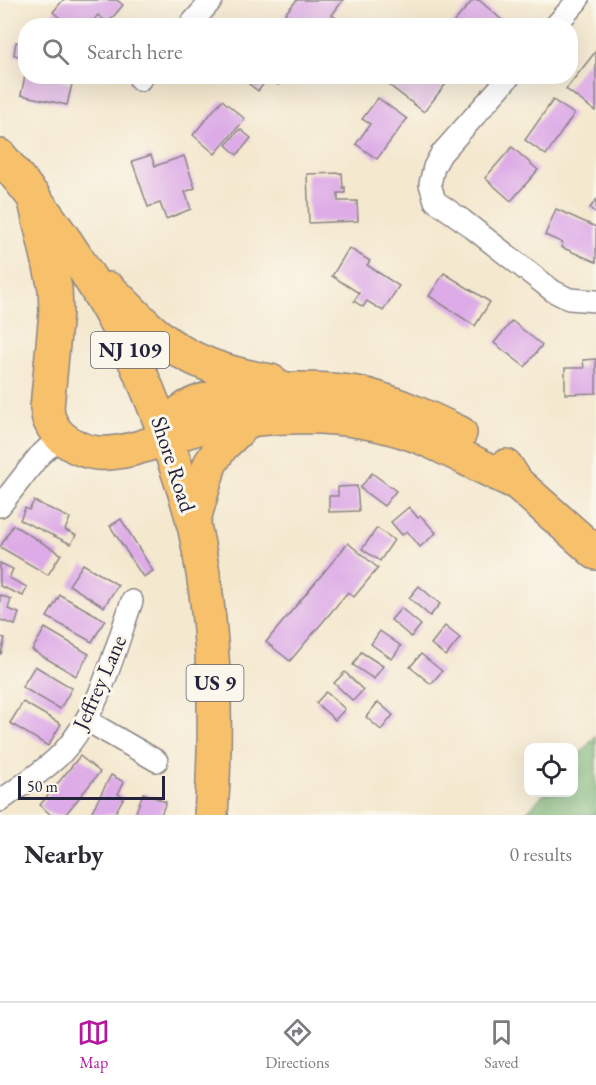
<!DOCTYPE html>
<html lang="en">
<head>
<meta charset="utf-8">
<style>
  :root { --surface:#fff; --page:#f7f7f7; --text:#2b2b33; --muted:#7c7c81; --line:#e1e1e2; --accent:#b5179e }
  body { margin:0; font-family:"EB Garamond",serif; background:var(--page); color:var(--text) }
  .controls { position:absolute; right:18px; bottom:18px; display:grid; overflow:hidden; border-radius:12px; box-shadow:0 6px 24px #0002 }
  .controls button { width:54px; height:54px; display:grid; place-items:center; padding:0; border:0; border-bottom:2px solid var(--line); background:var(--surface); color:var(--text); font:30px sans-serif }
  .scale { position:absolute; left:18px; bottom:15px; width:147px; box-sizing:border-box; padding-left:6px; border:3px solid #22223b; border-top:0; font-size:16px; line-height:21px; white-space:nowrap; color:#22223b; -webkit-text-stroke:4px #fbf7ec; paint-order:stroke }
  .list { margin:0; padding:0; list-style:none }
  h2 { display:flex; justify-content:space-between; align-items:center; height:78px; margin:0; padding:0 24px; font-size:26px }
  h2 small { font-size:20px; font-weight:400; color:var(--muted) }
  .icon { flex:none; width:33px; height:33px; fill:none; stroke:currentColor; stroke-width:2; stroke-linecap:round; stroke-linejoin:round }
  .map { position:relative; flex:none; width:596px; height:815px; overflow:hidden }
  .search { position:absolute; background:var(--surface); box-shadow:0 6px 24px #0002; left:18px; right:18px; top:18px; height:66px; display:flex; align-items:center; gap:15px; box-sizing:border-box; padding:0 21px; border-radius:24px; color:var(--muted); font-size:22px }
  .sheet { height:186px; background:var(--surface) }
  nav { display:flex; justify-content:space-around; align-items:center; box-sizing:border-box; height:84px; border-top:2px solid var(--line); background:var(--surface); font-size:16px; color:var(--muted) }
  nav a { display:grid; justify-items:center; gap:3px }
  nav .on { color:var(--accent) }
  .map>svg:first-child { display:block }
</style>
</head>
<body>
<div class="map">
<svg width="596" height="815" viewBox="0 0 596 815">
  <rect width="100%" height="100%" fill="#fbf7ec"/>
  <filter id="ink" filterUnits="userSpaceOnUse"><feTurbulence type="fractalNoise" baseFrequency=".0167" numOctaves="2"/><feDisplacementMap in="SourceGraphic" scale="12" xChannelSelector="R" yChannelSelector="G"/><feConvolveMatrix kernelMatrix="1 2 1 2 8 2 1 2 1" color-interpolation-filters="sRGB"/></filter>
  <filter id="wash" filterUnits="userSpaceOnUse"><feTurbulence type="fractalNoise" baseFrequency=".008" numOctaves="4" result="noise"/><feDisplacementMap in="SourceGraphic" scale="24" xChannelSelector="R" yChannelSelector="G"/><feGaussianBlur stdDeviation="1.35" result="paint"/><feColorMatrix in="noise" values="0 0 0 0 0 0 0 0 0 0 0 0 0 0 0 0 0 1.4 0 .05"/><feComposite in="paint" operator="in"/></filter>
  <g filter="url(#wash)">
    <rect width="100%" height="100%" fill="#f4e8cf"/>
    <!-- forest -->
    <polygon fill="#7ab777" stroke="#4e6c59" stroke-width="1.5" points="596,736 596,815 524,815 545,793 574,792 574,761"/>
    <g id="blocks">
      <!-- building -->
      <g fill="#ddabe7">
        <polygon points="63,0 117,0 123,5 108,23 98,15 89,26 69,26 53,12"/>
        <polygon points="297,0 343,0 332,15 342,22 339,26 298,26 284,15"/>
        <polygon points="473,0 479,0 503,21 499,26 455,26 453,23"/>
        <polygon points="16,42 26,44 26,58 14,55"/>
        <polygon points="596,51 596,110 595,111 566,89"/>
        <polygon points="25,76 60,76 59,80 72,84 67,105 21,95"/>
        <polygon points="239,76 284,76 278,85 268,78 258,91"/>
        <polygon points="396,76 452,76 424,112 389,85"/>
        <polygon points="378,98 407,119 377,159 356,144 370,124 362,119"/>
        <polygon points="222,100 245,119 215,154 193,135"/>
        <polygon points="553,100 574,114 546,155 525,140"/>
        <polygon points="240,129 251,138 237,155 226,145"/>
        <polygon points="512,147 538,170 511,201 485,178"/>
        <polygon points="151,155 155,166 184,156 195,188 185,192 191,209 166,219 160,203 148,207 132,161"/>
        <polygon points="342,173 343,188 345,187 345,193 338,193 338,201 357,201 358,221 309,223 307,174"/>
        <polygon points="596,200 596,213 590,208"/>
        <polygon points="556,209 596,227 596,262 561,247 563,243 545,235"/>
        <polygon points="349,248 370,261 367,265 399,286 383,311 367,301 363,307 354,301 359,293 332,276"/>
        <polygon points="444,273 490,302 475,326 429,296"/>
        <polygon points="512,321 542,345 525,367 494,343"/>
        <polygon points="596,359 596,393 565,394 565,368 584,368 583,360"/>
        <polygon points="372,473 396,491 384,506 360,488"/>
        <polygon points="357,486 359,511 329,512 329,496 338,496 338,487"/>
        <polygon points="34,501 70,518 65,530 76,535 71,544 20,520 25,508 29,510"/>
        <polygon points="409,507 418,518 421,516 436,533 420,547 407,531 402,535 391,522"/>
        <polygon points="121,519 153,571 143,577 110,526"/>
        <polygon points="13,525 61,554 48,575 0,547"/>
        <polygon points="377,528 394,540 380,561 362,549"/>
        <polygon points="348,543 378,568 354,597 348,592 290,661 266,642"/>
        <polygon points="0,563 13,569 9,578 27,587 23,596 0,586"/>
        <polygon points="83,564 118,585 104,607 69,585"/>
        <polygon points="419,586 440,604 430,616 409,598"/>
        <polygon points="0,595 11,599 8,609 19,613 15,625 0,620"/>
        <polygon points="60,595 105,620 92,642 47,617"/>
        <polygon points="401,608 421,625 411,637 391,620"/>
        <polygon points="445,626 460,638 446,656 431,644"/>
        <polygon points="45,628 89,654 76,676 32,650"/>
        <polygon points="380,631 401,646 392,659 371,644"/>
        <polygon points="0,637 5,638 1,654 0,654"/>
        <polygon points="361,652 383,666 374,679 353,665"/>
        <polygon points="421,654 442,671 431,684 410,667"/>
        <polygon points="35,666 72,688 60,709 22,687"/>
        <polygon points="345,672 363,690 353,701 334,683"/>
        <polygon points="326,692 345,709 335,720 316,703"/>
        <polygon points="23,702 61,724 48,746 10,723"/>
        <polygon points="378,702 393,715 381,730 366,717"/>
        <polygon points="80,756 100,772 65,815 51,815 40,805"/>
        <polygon points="111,775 124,782 118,794 124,797 114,815 90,815"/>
        <polygon points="143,793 166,802 161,815 135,815"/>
      </g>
    </g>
  </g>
  <g filter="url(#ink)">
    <use href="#blocks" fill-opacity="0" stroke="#8b8585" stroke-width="1.5"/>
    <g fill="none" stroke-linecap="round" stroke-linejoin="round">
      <defs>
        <g id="minor">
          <polyline points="189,26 212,0"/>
          <polyline points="555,26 578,0"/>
          <polyline points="510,76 441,154 434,167 430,184 435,201 461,219 553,291 569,299 596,301"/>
          <polyline points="140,80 143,76"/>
          <polyline points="0,506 39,456 61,436"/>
          <polyline points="86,720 157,761"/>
          <path d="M0 801C19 787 47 769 62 753 100 712 114 652 132 601"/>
        </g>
        <path id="primary" d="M166 438C176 467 187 496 194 525 215 621 218 717 211 815"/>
        <g id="trunk">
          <path d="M0 156C72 240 130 333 166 438"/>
          <path d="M34 197 55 288 56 312 47 408C48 412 48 418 50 421 57 439 79 451 97 453 134 456 176 431 212 425 284 413 358 411 427 440 457 453 486 470 517 483"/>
          <path d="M109 289C125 303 139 320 156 334 189 362 228 374 271 381"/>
          <path d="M166 438C170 429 173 417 182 411 213 386 328 385 366 395 399 404 429 418 460 433"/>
          <polyline points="506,466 517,483 596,553"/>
          <polyline points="193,523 210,464 221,447 251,418"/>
        </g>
      </defs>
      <!-- minor casing -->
      <use href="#minor" stroke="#8b8585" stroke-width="24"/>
      <!-- primary casing -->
      <use href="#primary" stroke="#8b8585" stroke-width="36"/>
      <!-- trunk casing -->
      <use href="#trunk" stroke="#8b8585" stroke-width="36"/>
      <!-- minor -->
      <use href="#minor" stroke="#fff" stroke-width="21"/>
      <!-- primary -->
      <use href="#primary" stroke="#f7c06b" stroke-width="33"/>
      <!-- trunk -->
      <use href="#trunk" stroke="#f7c06b" stroke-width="33"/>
    </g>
  </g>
  <g text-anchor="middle" stroke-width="6" stroke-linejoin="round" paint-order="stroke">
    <!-- shield labels -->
    <g fill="#fbf7ec" stroke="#636270" stroke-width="1.5">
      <rect x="91" y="332" width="78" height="36" rx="4.5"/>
      <rect x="186.5" y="665" width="57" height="36" rx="4.5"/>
    </g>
    <g font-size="21" font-weight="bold" fill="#22223b">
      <text x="130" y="357">NJ 109</text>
      <text x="215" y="690">US 9</text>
    </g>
    <!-- street labels -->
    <g font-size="22" fill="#22223b" stroke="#fbf7ec">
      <text transform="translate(174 464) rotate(72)" y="8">Shore Road</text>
      <text transform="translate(99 682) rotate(-66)" y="8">Jeffrey Lane</text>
    </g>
  </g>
</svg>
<div class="controls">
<button><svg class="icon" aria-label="locate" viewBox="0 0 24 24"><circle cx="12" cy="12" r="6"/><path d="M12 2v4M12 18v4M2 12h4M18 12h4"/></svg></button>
</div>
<div class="scale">50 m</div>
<div class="search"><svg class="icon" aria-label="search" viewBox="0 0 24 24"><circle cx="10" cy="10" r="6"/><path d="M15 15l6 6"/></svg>Search here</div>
</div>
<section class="sheet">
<h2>Nearby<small>0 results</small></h2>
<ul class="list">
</ul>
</section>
<nav>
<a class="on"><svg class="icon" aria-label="map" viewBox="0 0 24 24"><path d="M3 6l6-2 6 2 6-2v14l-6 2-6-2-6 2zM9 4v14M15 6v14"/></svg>Map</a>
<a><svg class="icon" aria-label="directions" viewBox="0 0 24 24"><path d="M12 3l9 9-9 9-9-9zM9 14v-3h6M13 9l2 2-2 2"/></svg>Directions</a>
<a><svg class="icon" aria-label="saved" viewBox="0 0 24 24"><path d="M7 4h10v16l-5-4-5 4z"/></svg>Saved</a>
</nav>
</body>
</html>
